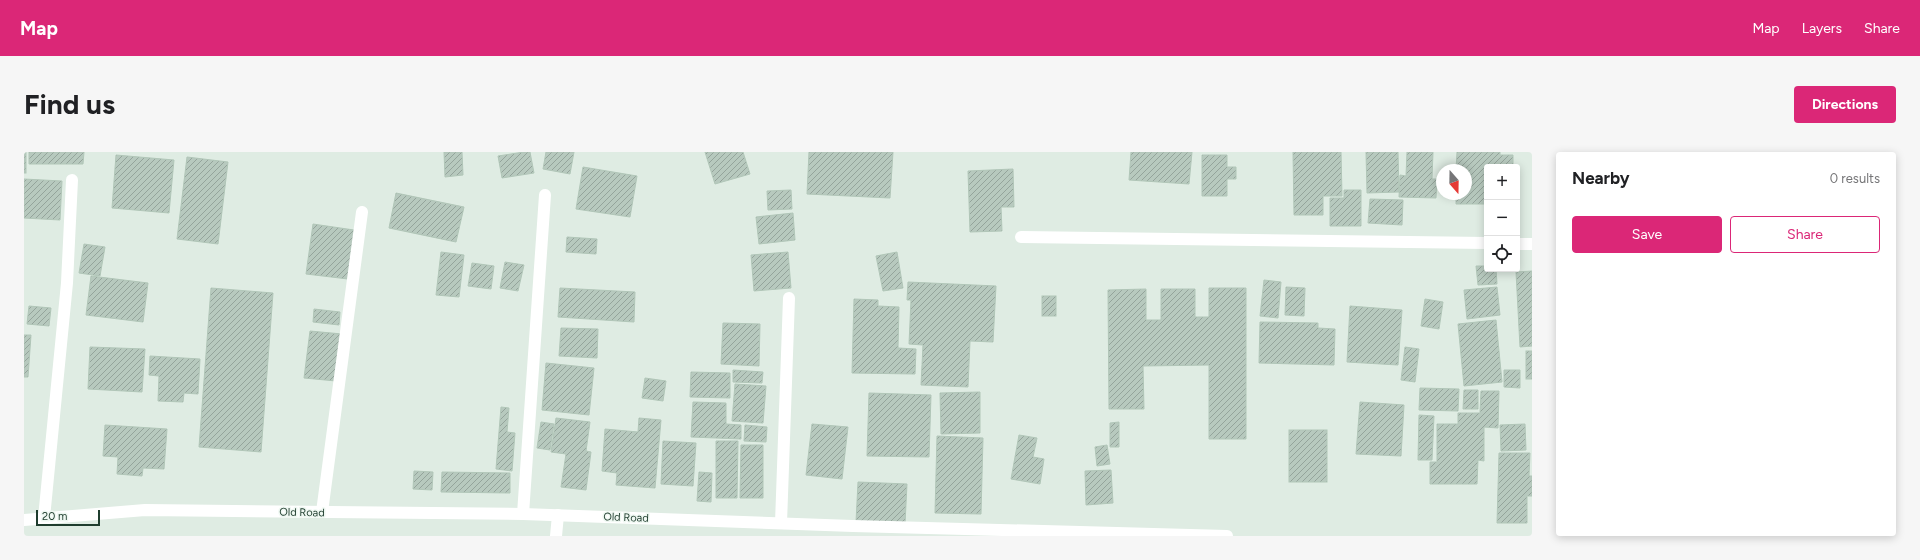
<!DOCTYPE html>
<html lang="en">
<head>
<meta charset="utf-8">
<style>
  :root { --surface:#fff; --page:#f6f6f6; --text:#202124; --muted:#757577; --line:#e0e0e0; --accent:#db2777 }
  body { margin:0; font-family:Figtree,sans-serif; background:var(--page); color:var(--text) }
  .controls { position:absolute; right:12px; top:12px; display:grid; overflow:hidden; border-radius:4px; box-shadow:0 2px 10px #0003 }
  .controls button { width:36px; height:36px; display:grid; place-items:center; padding:0; border:0; border-bottom:1px solid var(--line); background:var(--surface); color:var(--text); font:20px sans-serif }
  .compass { position:absolute; left:1412px; top:12px; width:36px; height:36px; border-radius:50%; background:var(--surface); box-shadow:0 2px 10px #0003; rotate:160deg }
  .scale { position:absolute; left:12px; bottom:10px; width:64px; box-sizing:border-box; padding-left:4px; border:2px solid #1f3d2e; border-top:0; font-size:11px; line-height:14px; white-space:nowrap; color:#1f3d2e; -webkit-text-stroke:3px #eff8f2; paint-order:stroke }
  .list { margin:0; padding:0; list-style:none }
  h2 { display:flex; justify-content:space-between; align-items:center; height:52px; margin:0; padding:0 16px; font-size:17px }
  h2 small { font-size:13px; font-weight:400; color:var(--muted) }
  .actions { display:flex; gap:8px; padding:12px 16px }
  .actions a { flex:1; padding:9px 0; border:1px solid var(--accent); border-radius:4px; text-align:center; font-size:14px; color:var(--accent) }
  .actions .main { background:var(--accent); color:#fff }
  .icon { flex:none; width:22px; height:22px; fill:none; stroke:currentColor; stroke-width:2; stroke-linecap:round; stroke-linejoin:round }
  .map { position:relative; flex:none; width:1508px; height:384px; overflow:hidden; border-radius:4px }
  header { display:flex; align-items:center; gap:24px; box-sizing:border-box; height:56px; padding:0 20px; background:var(--accent); color:#fff }
  header strong { font-size:19px }
  nav { display:flex; gap:22px; margin-inline-start:auto; font-size:14px }
  .intro { display:flex; align-items:center; justify-content:space-between; box-sizing:border-box; height:96px; padding:0 24px }
  h1 { margin:0; font-size:28px }
  .button { padding:10px 18px; border-radius:4px; background:var(--accent); color:#fff; font-size:14px; font-weight:700 }
  main { display:flex; gap:24px; padding:0 24px }
  aside { flex:1; background:var(--surface); border-radius:4px; box-shadow:0 2px 10px #0003 }
  .map>svg:first-child { display:block }
</style>
</head>
<body>
<header>
<strong>Map</strong>
<nav><a>Map</a><a>Layers</a><a>Share</a></nav>
</header>
<div class="intro"><h1>Find us</h1><a class="button">Directions</a></div>
<main>
<div class="map">
<svg width="1508" height="384" viewBox="0 0 1508 384">
  <defs>
    <pattern id="building-hatch" width="6" height="6" patternUnits="userSpaceOnUse"><rect width="6" height="6" fill="#b7c9be"/><path d="M-1 1l2-2M0 6l6-6M5 7l2-2" fill="none" stroke="#94a49b"/></pattern>
  </defs>
  <rect width="100%" height="100%" fill="#dfece3"/>
  <!-- building -->
  <g fill="url(#building-hatch)" stroke="#b1c6b8">
    <rect x="0" y="0" width="2" height="21"/>
    <polygon points="5,0 60,0 59,12 5,12"/>
    <polygon points="420,0 438,0 439,23 421,25"/>
    <polygon points="500,0 506,0 510,21 478,26 474,4"/>
    <polygon points="522,0 550,0 546,22 519,17"/>
    <polygon points="681,0 719,0 726,22 691,32"/>
    <polygon points="785,0 869,0 866,46 783,42"/>
    <polygon points="1107,0 1168,0 1165,32 1105,28"/>
    <polygon points="1269,0 1317,0 1318,44 1299,44 1299,63 1270,63"/>
    <polygon points="1342,0 1374,0 1375,40 1343,41"/>
    <polygon points="1383,0 1409,0 1408,27 1413,27 1412,46 1375,45 1376,23 1382,24"/>
    <polygon points="1433,0 1476,0 1476,3 1489,3 1489,15 1463,15 1463,52 1432,52 1432,42 1442,42 1442,18 1432,18"/>
    <polygon points="92,3 150,8 145,61 88,56"/>
    <polygon points="1178,3 1203,3 1203,15 1212,15 1212,27 1203,27 1203,44 1178,44"/>
    <polygon points="163,5 204,10 194,92 153,87"/>
    <polygon points="559,15 613,24 606,65 552,57"/>
    <polygon points="989,17 990,55 977,55 978,79 946,80 944,19"/>
    <polygon points="0,27 38,29 36,68 0,66"/>
    <polygon points="767,38 768,57 744,58 743,39"/>
    <polygon points="1320,38 1337,38 1337,74 1306,74 1306,46 1320,46"/>
    <polygon points="372,41 440,55 432,90 365,76"/>
    <polygon points="1346,47 1379,48 1378,73 1344,71"/>
    <polygon points="769,61 771,88 735,92 732,65"/>
    <polygon points="289,72 330,78 324,127 282,122"/>
    <polygon points="543,85 573,87 572,102 542,100"/>
    <polygon points="60,92 81,95 76,124 55,121"/>
    <polygon points="417,100 440,103 435,145 412,143"/>
    <polygon points="764,100 767,136 730,139 727,103"/>
    <polygon points="873,100 879,136 859,139 852,104"/>
    <polygon points="481,110 500,113 494,139 476,136"/>
    <polygon points="448,111 470,114 467,137 444,134"/>
    <polygon points="1452,114 1463,114 1463,117 1472,117 1473,132 1454,133"/>
    <polygon points="1508,119 1508,194 1496,195 1492,120"/>
    <polygon points="67,124 124,131 119,170 62,163"/>
    <polygon points="1240,128 1257,130 1254,166 1236,164"/>
    <polygon points="884,130 972,134 969,190 946,189 944,235 897,233 899,193 885,192 887,148 883,148"/>
    <polygon points="1262,135 1281,136 1280,164 1261,163"/>
    <polygon points="1473,135 1476,163 1443,167 1440,138"/>
    <polygon points="187,136 249,141 237,300 175,295"/>
    <polygon points="536,136 611,140 610,170 534,165"/>
    <polygon points="1185,136 1222,136 1222,287 1185,287 1185,213 1119,214 1120,257 1085,257 1084,138 1122,137 1122,168 1137,168 1137,137 1171,137 1171,165 1185,165"/>
    <rect x="1018" y="144" width="14" height="20"/>
    <polygon points="830,147 854,148 854,154 875,155 874,196 892,197 891,222 828,221"/>
    <polygon points="1401,147 1419,150 1415,177 1397,174"/>
    <polygon points="5,154 27,156 25,174 3,172"/>
    <polygon points="1326,154 1378,158 1374,213 1323,210"/>
    <polygon points="290,157 316,160 315,173 289,170"/>
    <polygon points="1472,168 1478,230 1440,234 1434,172"/>
    <polygon points="1236,170 1294,171 1294,176 1311,177 1310,213 1235,211"/>
    <polygon points="699,171 736,172 735,214 697,212"/>
    <polygon points="537,176 574,177 573,206 535,204"/>
    <polygon points="286,179 318,182 312,229 280,226"/>
    <polygon points="0,183 7,183 4,225 0,225"/>
    <polygon points="66,195 121,197 118,240 64,237"/>
    <polygon points="1381,195 1395,197 1391,230 1377,228"/>
    <rect x="1502" y="199" width="6" height="28"/>
    <polygon points="126,204 176,207 174,242 160,241 159,250 134,249 135,224 125,223"/>
    <polygon points="522,211 570,216 565,263 518,258"/>
    <polygon points="709,218 739,220 738,231 709,230"/>
    <polygon points="1480,218 1496,218 1496,236 1480,235"/>
    <polygon points="667,220 706,221 706,246 666,245"/>
    <polygon points="621,226 642,229 639,249 618,246"/>
    <polygon points="711,232 742,234 739,271 708,269"/>
    <polygon points="1396,236 1435,237 1434,259 1395,258"/>
    <polygon points="1440,238 1454,238 1454,257 1439,257"/>
    <polygon points="1457,239 1475,239 1474,276 1460,275 1460,309 1454,308 1453,332 1406,332 1406,310 1413,310 1413,272 1434,272 1434,261 1456,261"/>
    <polygon points="956,240 956,281 917,282 916,241"/>
    <polygon points="845,241 907,243 905,305 843,304"/>
    <polygon points="669,250 702,251 702,272 717,273 717,287 667,285"/>
    <polygon points="1336,250 1380,253 1377,304 1332,302"/>
    <polygon points="477,255 485,256 483,280 491,281 488,319 472,317"/>
    <polygon points="1395,263 1410,264 1408,308 1394,308"/>
    <polygon points="532,266 566,270 562,299 567,300 562,338 537,335 542,302 527,300"/>
    <polygon points="615,266 637,268 631,336 592,333 593,321 578,319 581,277 614,280"/>
    <polygon points="517,270 530,272 526,298 513,296"/>
    <polygon points="1095,270 1095,295 1086,295 1086,271"/>
    <polygon points="788,272 824,275 818,327 782,323"/>
    <polygon points="1501,272 1502,298 1477,299 1476,273"/>
    <polygon points="81,273 143,277 140,317 119,316 118,324 93,322 94,305 79,304"/>
    <polygon points="721,273 743,275 742,290 720,289"/>
    <rect x="1265" y="278" width="38" height="52"/>
    <polygon points="995,283 1013,286 1009,305 1020,307 1016,332 987,327"/>
    <polygon points="913,284 959,286 957,362 911,361"/>
    <polygon points="639,289 672,291 669,334 637,332"/>
    <polygon points="692,289 714,289 713,346 692,346"/>
    <polygon points="717,293 739,293 739,346 716,346"/>
    <polygon points="1083,293 1086,312 1073,314 1071,295"/>
    <polygon points="1475,301 1506,301 1505,324 1508,324 1508,344 1503,344 1503,371 1473,371"/>
    <polygon points="1087,318 1089,351 1062,353 1061,319"/>
    <polygon points="390,319 409,320 408,338 389,337"/>
    <polygon points="418,320 486,321 486,341 417,340"/>
    <polygon points="675,320 688,321 687,350 673,349"/>
    <polygon points="834,330 883,332 881,372 832,370"/>
  </g>
  <g fill="none" stroke-linecap="round" stroke-linejoin="round">
    <!-- minor -->
    <g stroke="#fff" stroke-width="12">
      <polyline points="997,85 1463,91"/>
      <polyline points="1493,92 1508,92"/>
      <polyline points="298,360 338,60"/>
      <polyline points="499,362 521,43"/>
      <polyline points="20,366 43,131 48,28"/>
      <polyline points="0,368 121,358 499,362 829,374 1203,384"/>
      <polyline points="757,371 765,146"/>
      <polyline points="532,384 534,363"/>
    </g>
  </g>
  <g text-anchor="middle" stroke-width="3" stroke-linejoin="round" paint-order="stroke">
    <!-- street labels -->
    <g font-size="11" fill="#1f3d2e" stroke="#eff8f2">
      <text transform="translate(278 360) rotate(1)" y="4">Old Road</text>
      <text transform="translate(602 365) rotate(2)" y="4">Old Road</text>
    </g>
  </g>
</svg>
<div class="controls">
<button>+</button>
<button>−</button>
<button><svg class="icon" aria-label="locate" viewBox="0 0 24 24"><circle cx="12" cy="12" r="6"/><path d="M12 2v4M12 18v4M2 12h4M18 12h4"/></svg></button>
</div>
<svg class="compass" viewBox="-18 -18 36 36"><path d="M0-13l5 13h-10z" fill="#e53935"/><path d="M0 13l5-13h-10z" fill="#757577"/></svg>
<div class="scale">20 m</div>
</div>
<aside>
<h2>Nearby<small>0 results</small></h2>
<ul class="list">
</ul>
<div class="actions"><a class="main">Save</a><a>Share</a></div>
</aside>
</main>
</body>
</html>
